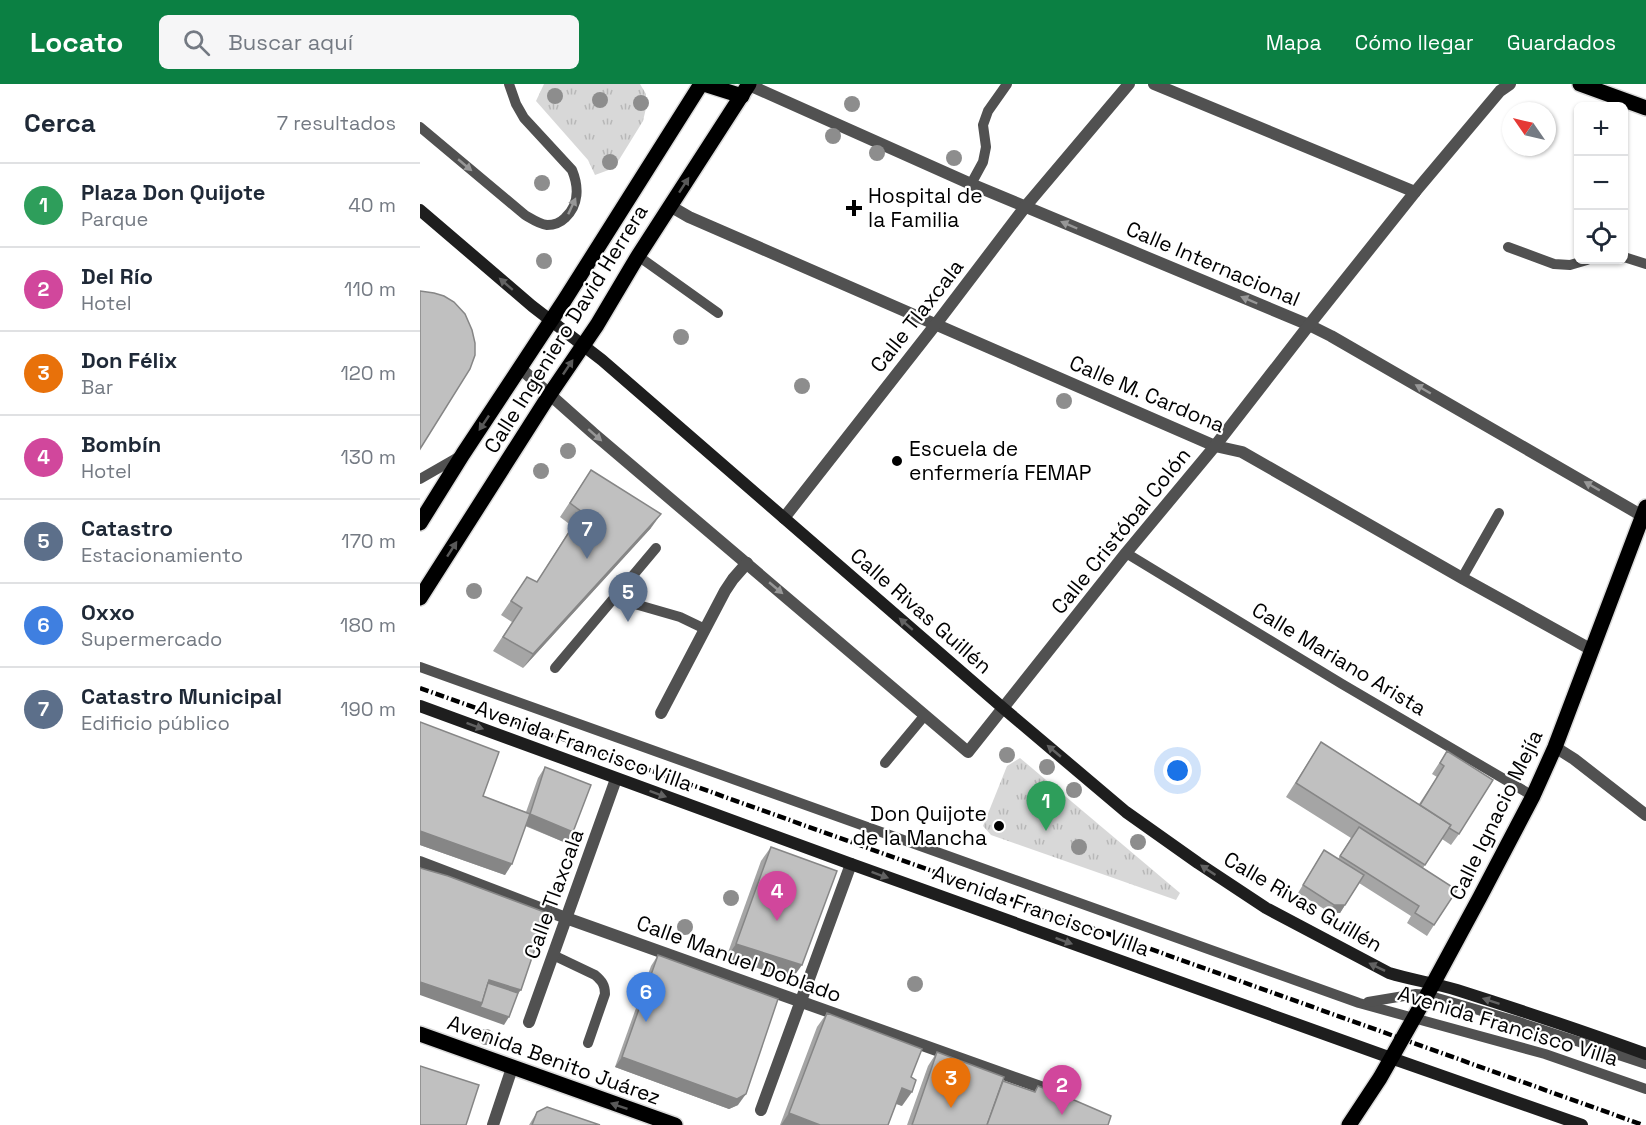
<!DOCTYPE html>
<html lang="es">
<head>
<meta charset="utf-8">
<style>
  :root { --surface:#fff; --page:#f6f6f7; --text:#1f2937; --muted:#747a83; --line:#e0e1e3; --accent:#0b8043 }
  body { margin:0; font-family:"Space Grotesk",sans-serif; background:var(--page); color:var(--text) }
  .controls { position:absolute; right:18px; top:18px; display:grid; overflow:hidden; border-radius:9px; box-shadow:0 2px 4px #0004 }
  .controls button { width:54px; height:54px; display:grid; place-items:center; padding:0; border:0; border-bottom:2px solid var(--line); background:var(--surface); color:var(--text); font:30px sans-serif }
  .compass { position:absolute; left:1082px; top:18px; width:54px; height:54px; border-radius:50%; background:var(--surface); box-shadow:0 2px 4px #0004; rotate:304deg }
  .you { position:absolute; left:758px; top:687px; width:21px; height:21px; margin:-15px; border:4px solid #fff; border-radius:50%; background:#1a73e8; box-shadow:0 0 0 9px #1a73e833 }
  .badge { display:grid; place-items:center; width:39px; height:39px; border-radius:50%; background:var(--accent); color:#fff; font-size:20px; font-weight:700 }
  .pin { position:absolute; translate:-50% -50px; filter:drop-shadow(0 2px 3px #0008) }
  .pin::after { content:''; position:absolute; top:32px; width:21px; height:18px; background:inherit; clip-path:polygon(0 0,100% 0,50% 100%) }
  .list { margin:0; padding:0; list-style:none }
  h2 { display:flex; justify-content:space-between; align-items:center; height:78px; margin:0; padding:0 24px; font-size:26px }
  h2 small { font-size:20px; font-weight:400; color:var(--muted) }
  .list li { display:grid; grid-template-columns:39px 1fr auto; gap:18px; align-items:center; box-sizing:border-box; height:84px; padding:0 24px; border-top:2px solid var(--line) }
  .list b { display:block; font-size:22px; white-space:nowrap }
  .list p { margin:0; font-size:20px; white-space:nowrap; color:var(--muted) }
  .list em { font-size:20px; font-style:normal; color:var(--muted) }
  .icon { flex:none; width:33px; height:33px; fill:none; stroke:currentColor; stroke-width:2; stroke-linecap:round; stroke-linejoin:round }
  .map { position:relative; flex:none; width:1226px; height:1041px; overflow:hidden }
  header { display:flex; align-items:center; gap:36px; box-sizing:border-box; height:84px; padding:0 30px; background:var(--accent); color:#fff }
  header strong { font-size:28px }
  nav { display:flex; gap:33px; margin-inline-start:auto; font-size:21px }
  .search { width:420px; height:54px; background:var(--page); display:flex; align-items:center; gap:15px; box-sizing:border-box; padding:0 21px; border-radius:9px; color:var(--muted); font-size:22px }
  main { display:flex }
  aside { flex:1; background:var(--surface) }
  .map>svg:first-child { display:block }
</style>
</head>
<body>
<header>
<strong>Locato</strong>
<div class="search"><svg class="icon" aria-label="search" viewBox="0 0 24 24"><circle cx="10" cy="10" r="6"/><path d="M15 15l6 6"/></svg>Buscar aquí</div>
<nav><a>Mapa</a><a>Cómo llegar</a><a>Guardados</a></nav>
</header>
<main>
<aside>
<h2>Cerca<small>7 resultados</small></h2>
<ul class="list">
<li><span class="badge" style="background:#2e9e5b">1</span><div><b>Plaza Don Quijote</b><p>Parque</p></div><em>40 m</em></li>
<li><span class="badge" style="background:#d1479c">2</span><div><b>Del Río</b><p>Hotel</p></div><em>110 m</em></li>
<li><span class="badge" style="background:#e8710a">3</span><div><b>Don Félix</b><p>Bar</p></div><em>120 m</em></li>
<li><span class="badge" style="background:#d1479c">4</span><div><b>Bombín</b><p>Hotel</p></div><em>130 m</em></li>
<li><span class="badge" style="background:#5c6f8a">5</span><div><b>Catastro</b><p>Estacionamiento</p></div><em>170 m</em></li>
<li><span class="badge" style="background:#3f7fe0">6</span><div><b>Oxxo</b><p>Supermercado</p></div><em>180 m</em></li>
<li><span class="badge" style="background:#5c6f8a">7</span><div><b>Catastro Municipal</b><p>Edificio público</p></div><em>190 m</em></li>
</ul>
</aside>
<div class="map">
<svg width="1226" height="1041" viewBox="0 0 1226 1041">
  <defs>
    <pattern id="park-tufts" width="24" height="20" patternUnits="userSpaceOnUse" patternTransform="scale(1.5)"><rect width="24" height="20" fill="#d8d8d8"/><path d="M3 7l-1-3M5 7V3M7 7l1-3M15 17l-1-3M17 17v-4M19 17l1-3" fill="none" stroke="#b8b8b8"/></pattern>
  </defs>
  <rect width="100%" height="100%" fill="#fff"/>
  <!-- park -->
  <g fill="url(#park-tufts)">
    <polygon points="124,0 220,0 226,10 226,24 223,37 194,84 175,91 168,76 116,17"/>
    <polygon points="600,674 760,809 756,816 571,751 563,742 587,682"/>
  </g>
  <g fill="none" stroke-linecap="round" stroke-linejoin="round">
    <defs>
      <g id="primary">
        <polyline points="284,0 322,12"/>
        <polyline points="1160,0 1226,24"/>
        <polyline points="0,439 43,370 144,217 281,0"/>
        <polyline points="0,514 130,310 177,241 218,172 329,0"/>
        <polyline points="0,950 255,1041"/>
        <polyline points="929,1041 960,994 1007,911 1060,813 1113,712 1135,663 1226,423"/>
      </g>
    </defs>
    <!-- primary casing -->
    <use href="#primary" stroke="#dbdbdb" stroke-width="18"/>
    <!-- lane -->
    <g stroke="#515151" stroke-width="10">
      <path d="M0 43 105 131C112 135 119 140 127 141 134 141 140 139 145 134 159 121 159 103 152 86L104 34 96 20 89 0"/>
      <polyline points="551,100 563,78 566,63 563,41 568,27 587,0"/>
      <polyline points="1088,163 1134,180 1150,181 1167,176"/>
      <polyline points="218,172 298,229"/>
      <polyline points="1204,173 1226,180"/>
      <polyline points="0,395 40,372"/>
      <polyline points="236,464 194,514 260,533 285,545"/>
      <polyline points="706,469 922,600 1113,712"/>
      <polyline points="1042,494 1079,429"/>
      <polyline points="0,583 939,919 1125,970 1226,1005"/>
      <polyline points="135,584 194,514"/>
      <polyline points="465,679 505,631"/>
      <path d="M133 871 175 891C182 897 185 901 185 910L168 959"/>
      <polyline points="948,918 996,910 1007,911 1096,937 1226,980"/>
    </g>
    <!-- street -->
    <g stroke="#515151" stroke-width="12">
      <polyline points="327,0 551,100 889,241 911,252 1226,434"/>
      <polyline points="734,0 995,108"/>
      <polyline points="250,122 269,133 795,362 822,368 1042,494 1172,566"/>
      <polyline points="100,284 173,349 548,668 706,469 795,362 889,241 995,108 1080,7 1090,0"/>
      <polyline points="364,434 516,240 605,123 709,0"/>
      <polyline points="241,629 305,507 313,495 327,479"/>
      <polyline points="1135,663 1154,675 1226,731"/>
      <polyline points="0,778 146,834 626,1005"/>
      <polyline points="109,938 196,695"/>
      <polyline points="341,1026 431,780"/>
      <polyline points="73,1041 92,984"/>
    </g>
    <!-- secondary -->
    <g stroke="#1e1e1e" stroke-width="12">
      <path d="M0 126 112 222 182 276 583 624 706 728 778 779 846 824 969 889C992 896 1014 899 1037 906 1100 926 1163 947 1226 970"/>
      <polyline points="0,622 431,780 971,974 1162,1041"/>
    </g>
    <!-- primary -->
    <use href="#primary" stroke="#000" stroke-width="15"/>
    <!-- rail -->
    <polyline stroke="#000" stroke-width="4.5" stroke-dasharray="9 3 1.5 3" stroke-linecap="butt" points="0,604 1223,1041"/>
  </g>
  <!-- trees -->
  <g fill="#8d8d8d">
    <circle cx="135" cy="12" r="8"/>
    <circle cx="180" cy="16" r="8"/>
    <circle cx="221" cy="19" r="8"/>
    <circle cx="432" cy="20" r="8"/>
    <circle cx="413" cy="52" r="8"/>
    <circle cx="457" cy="69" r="8"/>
    <circle cx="534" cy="74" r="8"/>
    <circle cx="190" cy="78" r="8"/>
    <circle cx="122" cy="99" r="8"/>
    <circle cx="124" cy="177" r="8"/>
    <circle cx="261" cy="253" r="8"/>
    <circle cx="382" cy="302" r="8"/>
    <circle cx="644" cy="317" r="8"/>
    <circle cx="148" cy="367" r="8"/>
    <circle cx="121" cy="387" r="8"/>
    <circle cx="54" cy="507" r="8"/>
    <circle cx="587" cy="671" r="8"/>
    <circle cx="627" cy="683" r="8"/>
    <circle cx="654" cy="706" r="8"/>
    <circle cx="718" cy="758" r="8"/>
    <circle cx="659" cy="763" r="8"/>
    <circle cx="311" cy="814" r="8"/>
    <circle cx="265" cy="843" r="8"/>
    <circle cx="495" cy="900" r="8"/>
    <circle cx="66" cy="953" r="8"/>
  </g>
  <!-- wall -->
  <g fill="#a5a5a5">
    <polygon points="171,386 231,444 103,584 73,567 92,538 81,531 107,493 117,498 152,442 140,433"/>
    <polygon points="0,638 63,712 106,728 118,694 125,683 153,748 146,759 105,742 85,791 0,761"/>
    <polygon points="901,658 999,720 1017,693 1012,690 1027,667 1039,750 1031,761 1022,755 1003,784 1014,841 1007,852 987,839 991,832 939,799 920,829 909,828 878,809 904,766 918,775 931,754 866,713"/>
    <polygon points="351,763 372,895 306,874 341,777"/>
    <polygon points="238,871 318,1021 309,1025 195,983 231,882"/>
    <polygon points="407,929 482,1022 476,1020 468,1041 360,1041 397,943"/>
    <polygon points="517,968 583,997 614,1008 618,1002 688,1041 487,1041 508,982"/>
    <polygon points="117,1028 180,1041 109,1041"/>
  </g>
  <!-- shaded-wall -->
  <g fill="#868686">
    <polygon points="241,430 231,444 103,584 113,570"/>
    <polygon points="110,730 153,748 146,759 102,740"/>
    <polygon points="0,747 92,780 85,791 0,761"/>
    <polygon points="914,821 925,821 920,829 909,828"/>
    <polygon points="316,860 382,881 372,895 306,874"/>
    <polygon points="69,896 101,906 93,916 64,907"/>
    <polygon points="0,898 62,919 89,933 84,941 0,911"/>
    <polygon points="202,973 326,1010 318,1021 309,1025 195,983"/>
    <polygon points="482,1004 492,1008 482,1022 472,1018"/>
    <polygon points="369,1029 400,1041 361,1041"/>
  </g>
  <!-- building -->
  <g fill="#c0c0c0" stroke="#868686" stroke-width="1.5">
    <polygon points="0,207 14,209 24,212 34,218 45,230 52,246 55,259 55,271 50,285 0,365"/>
    <polygon points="171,386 241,430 113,570 83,553 102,524 91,517 107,493 117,498 162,428 150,419"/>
    <polygon points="0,638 79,668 63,712 110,730 92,780 0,747"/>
    <polygon points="901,658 1031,741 1005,781 876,699"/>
    <polygon points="1027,667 1073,696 1039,750 1029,744 1031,741 1000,721 1024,682 1020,679"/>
    <polygon points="125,683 171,701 153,748 110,730"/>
    <polygon points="939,743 1037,806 1014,841 995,829 999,822 920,772"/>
    <polygon points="351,763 417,787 382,881 316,860"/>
    <polygon points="904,766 944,791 925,821 914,821 883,801"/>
    <polygon points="0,784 28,792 127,829 101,906 69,896 62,919 0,898"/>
    <polygon points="238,871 358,915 326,1010 317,1015 202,973"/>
    <polygon points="68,899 98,909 89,933 60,923 62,919"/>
    <polygon points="407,929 502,965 491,993 496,996 492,1008 482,1004 468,1041 400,1041 369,1029"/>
    <polygon points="517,968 584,993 567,1041 492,1041"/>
    <polygon points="0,982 59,1001 46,1041 0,1041"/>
    <polygon points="583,997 615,1008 618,1002 640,1010 691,1032 688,1041 567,1041"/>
    <polygon points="127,1023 180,1041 112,1041 117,1028"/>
  </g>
  <!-- one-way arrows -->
  <defs><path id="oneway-solid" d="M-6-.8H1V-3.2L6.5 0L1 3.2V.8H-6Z" transform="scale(1.5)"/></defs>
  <g fill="#979797">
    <use href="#oneway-solid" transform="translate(45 81) rotate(40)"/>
    <use href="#oneway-solid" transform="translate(152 122) rotate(-65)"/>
    <use href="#oneway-solid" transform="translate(649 141) rotate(-157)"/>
    <use href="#oneway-solid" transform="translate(829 216) rotate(-157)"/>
    <use href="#oneway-solid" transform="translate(1003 305) rotate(-150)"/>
    <use href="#oneway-solid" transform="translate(175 351) rotate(41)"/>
    <use href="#oneway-solid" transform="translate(1172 402) rotate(-150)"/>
    <use href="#oneway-solid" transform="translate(356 504) rotate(40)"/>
  </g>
  <g fill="#595959">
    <use href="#oneway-solid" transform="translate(264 101) rotate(-57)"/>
    <use href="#oneway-solid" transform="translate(148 283) rotate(-56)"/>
    <use href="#oneway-solid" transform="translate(64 339) rotate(124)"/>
    <use href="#oneway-solid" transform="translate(32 465) rotate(-57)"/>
    <use href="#oneway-solid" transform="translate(199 1022) rotate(-161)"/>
  </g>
  <g fill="#626262">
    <use href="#oneway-solid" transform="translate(86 200) rotate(-139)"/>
    <use href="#oneway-solid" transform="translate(486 540) rotate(-139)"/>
    <use href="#oneway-solid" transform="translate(55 642) rotate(20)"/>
    <use href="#oneway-solid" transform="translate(634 667) rotate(-140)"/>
    <use href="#oneway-solid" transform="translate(238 710) rotate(20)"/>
    <use href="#oneway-solid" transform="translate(788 786) rotate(-146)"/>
    <use href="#oneway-solid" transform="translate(460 791) rotate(20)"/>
    <use href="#oneway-solid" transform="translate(644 857) rotate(20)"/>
    <use href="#oneway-solid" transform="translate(957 883) rotate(-154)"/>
    <use href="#oneway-solid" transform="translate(1071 917) rotate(-162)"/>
  </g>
  <!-- markers -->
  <g fill="#000" stroke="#fff" stroke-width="2">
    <path d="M431 115h6v6h6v6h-6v6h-6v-6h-6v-6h6z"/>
    <circle cx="477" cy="377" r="6"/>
    <circle cx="579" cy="742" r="6"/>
  </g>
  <g text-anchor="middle" stroke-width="4.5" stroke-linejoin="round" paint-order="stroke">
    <!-- poi labels -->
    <g font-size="21" fill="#000" stroke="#fff" text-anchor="start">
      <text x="448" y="119">Hospital de<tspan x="448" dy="24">la Familia</tspan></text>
      <text x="489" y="372">Escuela de<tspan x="489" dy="24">enfermería FEMAP</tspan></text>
      <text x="567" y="737" text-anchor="end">Don Quijote<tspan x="567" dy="24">de la Mancha</tspan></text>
    </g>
    <!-- street labels -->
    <g font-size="21" fill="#000" stroke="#fff">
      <text transform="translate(793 180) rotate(23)" y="7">Calle Internacional</text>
      <text transform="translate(497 232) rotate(-52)" y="7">Calle Tlaxcala</text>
      <text transform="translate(146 245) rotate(-58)" y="7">Calle Ingeniero David Herrera</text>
      <text transform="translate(727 310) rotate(23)" y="7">Calle M. Cardona</text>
      <text transform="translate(701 447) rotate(-51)" y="7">Calle Cristóbal Colón</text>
      <text transform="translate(501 527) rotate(41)" y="7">Calle Rivas Guillén</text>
      <text transform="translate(919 575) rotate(31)" y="7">Calle Mariano Arista</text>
      <text transform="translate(164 662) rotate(20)" y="7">Avenida Francisco Villa</text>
      <text transform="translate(1076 731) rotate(-64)" y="7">Calle Ignacio Mejía</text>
      <text transform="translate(134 810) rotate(-70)" y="7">Calle Tlaxcala</text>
      <text transform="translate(883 818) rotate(30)" y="7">Calle Rivas Guillén</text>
      <text transform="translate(621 827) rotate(20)" y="7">Avenida Francisco Villa</text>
      <text transform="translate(319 875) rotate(20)" y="7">Calle Manuel Doblado</text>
      <text transform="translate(1088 942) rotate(17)" y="7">Avenida Francisco Villa</text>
      <text transform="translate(134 976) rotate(20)" y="7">Avenida Benito Juárez</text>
    </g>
  </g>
</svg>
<div class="controls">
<button>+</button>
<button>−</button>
<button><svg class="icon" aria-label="locate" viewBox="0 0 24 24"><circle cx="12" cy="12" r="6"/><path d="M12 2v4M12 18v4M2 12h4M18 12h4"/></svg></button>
</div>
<svg class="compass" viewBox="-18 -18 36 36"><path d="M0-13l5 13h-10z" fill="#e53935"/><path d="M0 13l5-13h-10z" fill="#747a83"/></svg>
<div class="you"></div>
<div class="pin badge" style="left:626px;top:747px;background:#2e9e5b">1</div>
<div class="pin badge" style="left:642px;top:1031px;background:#d1479c">2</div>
<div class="pin badge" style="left:531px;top:1024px;background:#e8710a">3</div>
<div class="pin badge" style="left:357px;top:837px;background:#d1479c">4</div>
<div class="pin badge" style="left:208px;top:538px;background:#5c6f8a">5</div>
<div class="pin badge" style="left:226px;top:938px;background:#3f7fe0">6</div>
<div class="pin badge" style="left:167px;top:475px;background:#5c6f8a">7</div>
</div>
</main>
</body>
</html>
